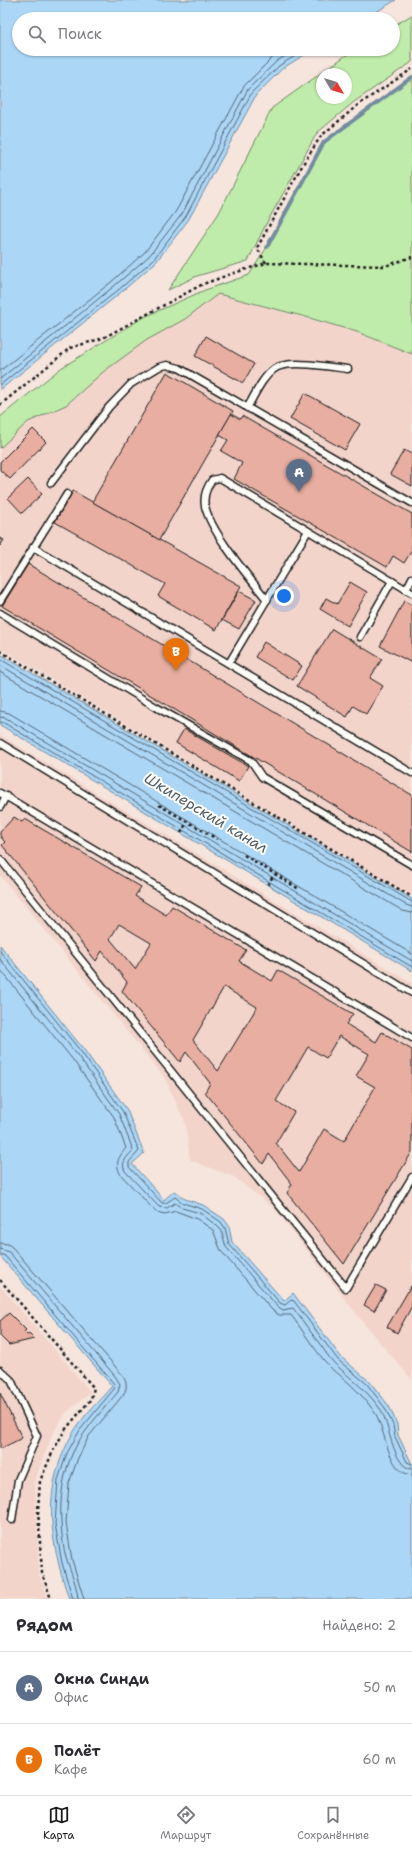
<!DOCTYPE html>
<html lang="ru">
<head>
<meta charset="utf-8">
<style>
  :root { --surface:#fff; --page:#f7f7f7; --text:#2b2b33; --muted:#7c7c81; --line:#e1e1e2; --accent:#1c1c1c }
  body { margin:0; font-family:"Shantell Sans",sans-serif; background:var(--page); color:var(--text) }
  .compass { position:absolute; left:316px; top:68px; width:36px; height:36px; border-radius:50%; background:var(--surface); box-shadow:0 1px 3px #0004; rotate:128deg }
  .you { position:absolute; left:284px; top:596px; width:14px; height:14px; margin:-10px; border:3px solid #fff; border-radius:50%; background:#1a73e8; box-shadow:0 0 0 6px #1a73e833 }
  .badge { display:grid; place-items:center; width:26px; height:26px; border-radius:50%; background:var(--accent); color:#fff; font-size:13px; font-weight:700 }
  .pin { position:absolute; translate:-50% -33px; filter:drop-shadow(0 1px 2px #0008) }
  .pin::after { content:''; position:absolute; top:21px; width:14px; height:12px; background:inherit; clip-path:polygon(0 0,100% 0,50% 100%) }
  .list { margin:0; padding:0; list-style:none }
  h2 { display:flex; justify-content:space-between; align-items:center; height:52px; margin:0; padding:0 16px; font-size:17px }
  h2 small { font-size:13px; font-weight:400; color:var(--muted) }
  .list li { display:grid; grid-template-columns:26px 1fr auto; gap:12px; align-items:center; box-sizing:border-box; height:72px; padding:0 16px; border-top:1px solid var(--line) }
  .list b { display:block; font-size:15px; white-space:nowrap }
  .list p { margin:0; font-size:13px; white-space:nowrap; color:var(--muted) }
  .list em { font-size:13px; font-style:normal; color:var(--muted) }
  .icon { flex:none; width:22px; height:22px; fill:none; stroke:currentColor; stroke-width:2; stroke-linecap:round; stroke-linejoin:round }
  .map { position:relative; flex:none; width:412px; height:1599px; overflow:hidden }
  .search { position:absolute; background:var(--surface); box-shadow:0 1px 3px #0004; left:12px; right:12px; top:12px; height:44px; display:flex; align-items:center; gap:10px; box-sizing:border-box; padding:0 14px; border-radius:22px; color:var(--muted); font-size:15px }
  .sheet { height:196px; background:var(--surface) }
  nav { display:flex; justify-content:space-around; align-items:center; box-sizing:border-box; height:56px; border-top:1px solid var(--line); background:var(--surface); font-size:11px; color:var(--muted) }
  nav a { display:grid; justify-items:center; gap:2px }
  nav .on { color:var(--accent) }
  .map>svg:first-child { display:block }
</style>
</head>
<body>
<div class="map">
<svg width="412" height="1599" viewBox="0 0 412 1599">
  <rect width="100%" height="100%" fill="#f6e5dd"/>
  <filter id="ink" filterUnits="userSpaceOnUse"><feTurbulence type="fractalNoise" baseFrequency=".025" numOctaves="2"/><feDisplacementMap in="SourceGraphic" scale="8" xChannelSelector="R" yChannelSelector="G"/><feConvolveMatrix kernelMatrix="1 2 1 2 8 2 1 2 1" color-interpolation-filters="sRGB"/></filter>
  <g filter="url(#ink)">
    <!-- built -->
    <g fill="#f2d4cb">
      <polygon points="218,294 357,332 412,354 412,896 0,648 0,438 6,432"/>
      <polygon points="0,735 412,983 412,1380 366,1326 274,1208 234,1177 190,1160 185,1122 164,1077 0,875"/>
      <polygon points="0,1286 91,1392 66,1413 52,1435 35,1480 39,1574 48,1599 0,1599"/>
    </g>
    <!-- green -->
    <g fill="#bfecaa" stroke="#6e8463" fill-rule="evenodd">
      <path d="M412 15V62L354 102 317 133 265 226 248 261 197 276 168 290 219 213 272 108 355 49H393V26ZM322 74H346V98H322Z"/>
      <polygon points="412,77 412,354 357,332 306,317 218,294 185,319 147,340 103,372 66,405 28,422 0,448 0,417 61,368 144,317 205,290 249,275 267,247 324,142"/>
    </g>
    <!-- water -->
    <g fill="#abd6f6" stroke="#728c9f">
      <polygon points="0,0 396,0 364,19 19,19 19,49 314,49 283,68 256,95 189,219 156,262 119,294 0,390"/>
      <polygon points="0,654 412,899 412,971 0,725"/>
      <path d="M0 945 85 1051 127 1110 144 1153 132 1164 164 1200 174 1191 185 1199 203 1205 224 1219 229 1226 232 1242 284 1301 293 1293 341 1357 370 1382 389 1406 397 1424 398 1435 412 1464V1599H69C49 1538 40 1486 76 1428 86 1413 100 1400 112 1386L0 1256Z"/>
    </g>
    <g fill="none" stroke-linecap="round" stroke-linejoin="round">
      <!-- shore -->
      <g stroke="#556673" stroke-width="1">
        <polyline points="0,371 110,283 145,252 176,211 244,86 273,57 285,49"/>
        <polyline points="0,379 113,287 149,256 182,214 248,89 277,61 297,49"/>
        <polyline points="0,385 117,291 153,260 186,216 252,92 280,65 307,49"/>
        <polyline points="0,659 412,902"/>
        <polyline points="0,665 406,905 412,907"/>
        <polyline points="0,672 403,911 412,913"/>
        <polyline points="0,711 9,713 412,954"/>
        <polyline points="0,717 6,718 412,961"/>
        <polyline points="0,722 4,723 412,967"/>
        <polyline points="0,951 82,1053 123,1112 139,1151 129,1162 129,1167 162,1203 166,1203 175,1197 183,1203 202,1209 221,1222 225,1228 229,1244 280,1303 285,1305 291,1300 294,1301 338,1360 367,1384 385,1408 393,1425 395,1437 407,1462 412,1464"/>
        <path d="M0 959 78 1056 119 1114 133 1150C128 1157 120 1161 125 1171L159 1207 167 1208 175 1203 182 1208 200 1213 217 1226 221 1230 226 1247 277 1306 283 1310 293 1308C303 1321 312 1334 322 1347 326 1353 330 1359 335 1364 351 1379 368 1391 381 1410 389 1423 393 1468 412 1469"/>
        <path d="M0 969 73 1060 114 1117 126 1148C119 1157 114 1163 121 1175L156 1212 165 1214 176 1211 197 1219 213 1230 221 1251 272 1310 279 1315H291C304 1332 315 1351 330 1367 333 1371 338 1373 342 1377 354 1387 366 1399 375 1413 386 1429 387 1474 412 1475"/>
        <path d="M0 1243 8 1244 13 1248 120 1372C126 1380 129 1386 123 1395L89 1436 78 1458 69 1483 66 1523 72 1560 84 1599"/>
        <path d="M0 1249 9 1252 115 1376 120 1384 118 1392C107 1405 95 1418 85 1432 60 1466 57 1508 64 1549 67 1565 77 1582 78 1599"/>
        <polyline points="0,1254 5,1256 115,1385 114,1389 80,1430 67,1453 58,1480 55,1524 62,1563 73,1599"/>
      </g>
      <!-- stream -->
      <polyline stroke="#728c9f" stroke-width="4" points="267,247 324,142 412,77"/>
    </g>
    <!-- building -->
    <g fill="#e7aea1" stroke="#1c1c1c" fill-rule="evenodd">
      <polygon points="206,336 254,364 243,383 195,356"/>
      <polygon points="167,372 233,411 159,540 92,502"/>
      <polygon points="305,393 360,424 345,450 290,419"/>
      <polygon points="231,414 240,419 242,416 412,514 412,550 404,563 393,556 387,567 234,479 242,463 221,451 228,440 219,435"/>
      <polygon points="33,429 46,442 10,479 0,470 0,462"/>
      <polygon points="404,450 412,454 412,486 390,474"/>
      <polygon points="28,479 42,494 22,513 8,498"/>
      <polygon points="73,491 241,586 216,630 158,596 165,584 55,522"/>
      <polygon points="0,538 4,540 0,546"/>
      <polygon points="28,564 412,795 412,852 2,606"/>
      <polygon points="350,582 367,592 348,626 320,609 326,598 337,604"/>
      <polygon points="239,591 256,600 239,629 222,620"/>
      <polygon points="404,601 412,605 412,663 380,646"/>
      <polygon points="332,629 382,659 370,678 383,686 366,714 353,706 347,717 297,686"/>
      <polygon points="264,642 302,666 293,680 255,657"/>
      <polygon points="184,729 248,766 239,781 176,743"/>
      <path d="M14 817 22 822 25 819 141 887 135 896 166 915 172 906 246 950 239 961 272 981 278 970 353 1014 346 1024 376 1042 382 1032 412 1050V1152L344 1264 287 1193 292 1184 269 1154 263 1164 205 1092 210 1083 186 1052 180 1062 122 991 127 982 102 951 96 961 2 845 5 842 0 836V832ZM119 924 151 943 135 969 110 939ZM224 987 257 1007 218 1071 193 1040ZM339 1036 369 1054 356 1076 375 1087 344 1141 324 1129 299 1172 276 1143 294 1112 276 1101 308 1047 326 1058Z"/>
      <polygon points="376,1285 386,1290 374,1311 364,1305"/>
      <polygon points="411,1286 412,1306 397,1333 387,1327"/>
      <polygon points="9,1313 26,1330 24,1332 27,1335 29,1334 34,1339 9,1345 0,1336 0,1321"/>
      <polygon points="0,1393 22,1438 0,1449"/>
    </g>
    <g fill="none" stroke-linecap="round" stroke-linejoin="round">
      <defs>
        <g id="service">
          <path d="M247 408C255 395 261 379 274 369 288 359 330 367 348 369"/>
          <polyline points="51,483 109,407 131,384 159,367 167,365 179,368 412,503"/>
          <polyline points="33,547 412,773"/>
          <polyline points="406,590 412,578"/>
          <path d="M267 600C249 577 211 533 205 506 203 496 207 487 212 480L220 478 412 593"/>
          <polyline points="0,601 67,494"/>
          <polyline points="0,613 156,707 251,761 262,777 412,865"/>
          <polyline points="360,637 392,581"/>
          <polyline points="229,663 308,531"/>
          <polyline points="0,743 412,993"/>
          <polyline points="0,793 412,1038"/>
          <polyline points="0,807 6,796"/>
          <polyline points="0,859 346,1288 412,1177"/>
          <polyline points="0,1370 11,1380 37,1436 18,1480 12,1520"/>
        </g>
      </defs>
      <!-- service casing -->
      <use href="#service" stroke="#1c1c1c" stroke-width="9"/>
      <!-- path -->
      <g stroke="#1c1c1c" stroke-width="2.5" stroke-dasharray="3 3" stroke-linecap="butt">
        <polyline points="266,263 257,248 303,164 321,136 358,105 412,69"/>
        <polyline points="0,405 70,348 103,338 203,284 234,273 266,263 385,266 412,257"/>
        <polyline points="0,651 412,897"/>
        <polyline points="159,805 217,839"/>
        <polyline points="181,833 187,822"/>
        <polyline points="244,855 299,889"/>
        <polyline points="268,885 274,874"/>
        <polyline points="0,1280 94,1388 91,1399 65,1430 54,1449 40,1481 38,1510 42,1573 51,1599"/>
      </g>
      <!-- service -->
      <use href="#service" stroke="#fdfcf7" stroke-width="6"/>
    </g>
  </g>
  <g text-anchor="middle" stroke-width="4" stroke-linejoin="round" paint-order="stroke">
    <!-- water labels -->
    <g font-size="15" font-style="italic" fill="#4e5d68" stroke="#fdfcf7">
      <text transform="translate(206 813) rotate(31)" y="5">Шкиперский канал</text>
    </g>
  </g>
</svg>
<svg class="compass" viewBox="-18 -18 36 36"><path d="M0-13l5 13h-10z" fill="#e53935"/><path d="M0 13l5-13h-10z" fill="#7c7c81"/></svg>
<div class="you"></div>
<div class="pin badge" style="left:299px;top:492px;background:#5c6f8a">A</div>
<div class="pin badge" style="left:176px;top:671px;background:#e8710a">B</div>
<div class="search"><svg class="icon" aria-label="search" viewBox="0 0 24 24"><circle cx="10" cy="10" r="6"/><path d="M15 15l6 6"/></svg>Поиск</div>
</div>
<section class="sheet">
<h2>Рядом<small>Найдено: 2</small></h2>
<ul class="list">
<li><span class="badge" style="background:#5c6f8a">A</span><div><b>Окна Синди</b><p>Офис</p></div><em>50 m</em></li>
<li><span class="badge" style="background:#e8710a">B</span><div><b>Полёт</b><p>Кафе</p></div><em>60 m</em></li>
</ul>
</section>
<nav>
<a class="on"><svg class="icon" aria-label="map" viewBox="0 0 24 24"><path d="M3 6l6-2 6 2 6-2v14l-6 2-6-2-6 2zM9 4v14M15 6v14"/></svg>Карта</a>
<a><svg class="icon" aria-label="directions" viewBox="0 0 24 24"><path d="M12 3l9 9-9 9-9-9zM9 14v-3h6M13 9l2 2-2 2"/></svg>Маршрут</a>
<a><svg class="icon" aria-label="saved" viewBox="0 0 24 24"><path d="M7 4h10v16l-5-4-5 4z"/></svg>Сохранённые</a>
</nav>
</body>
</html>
